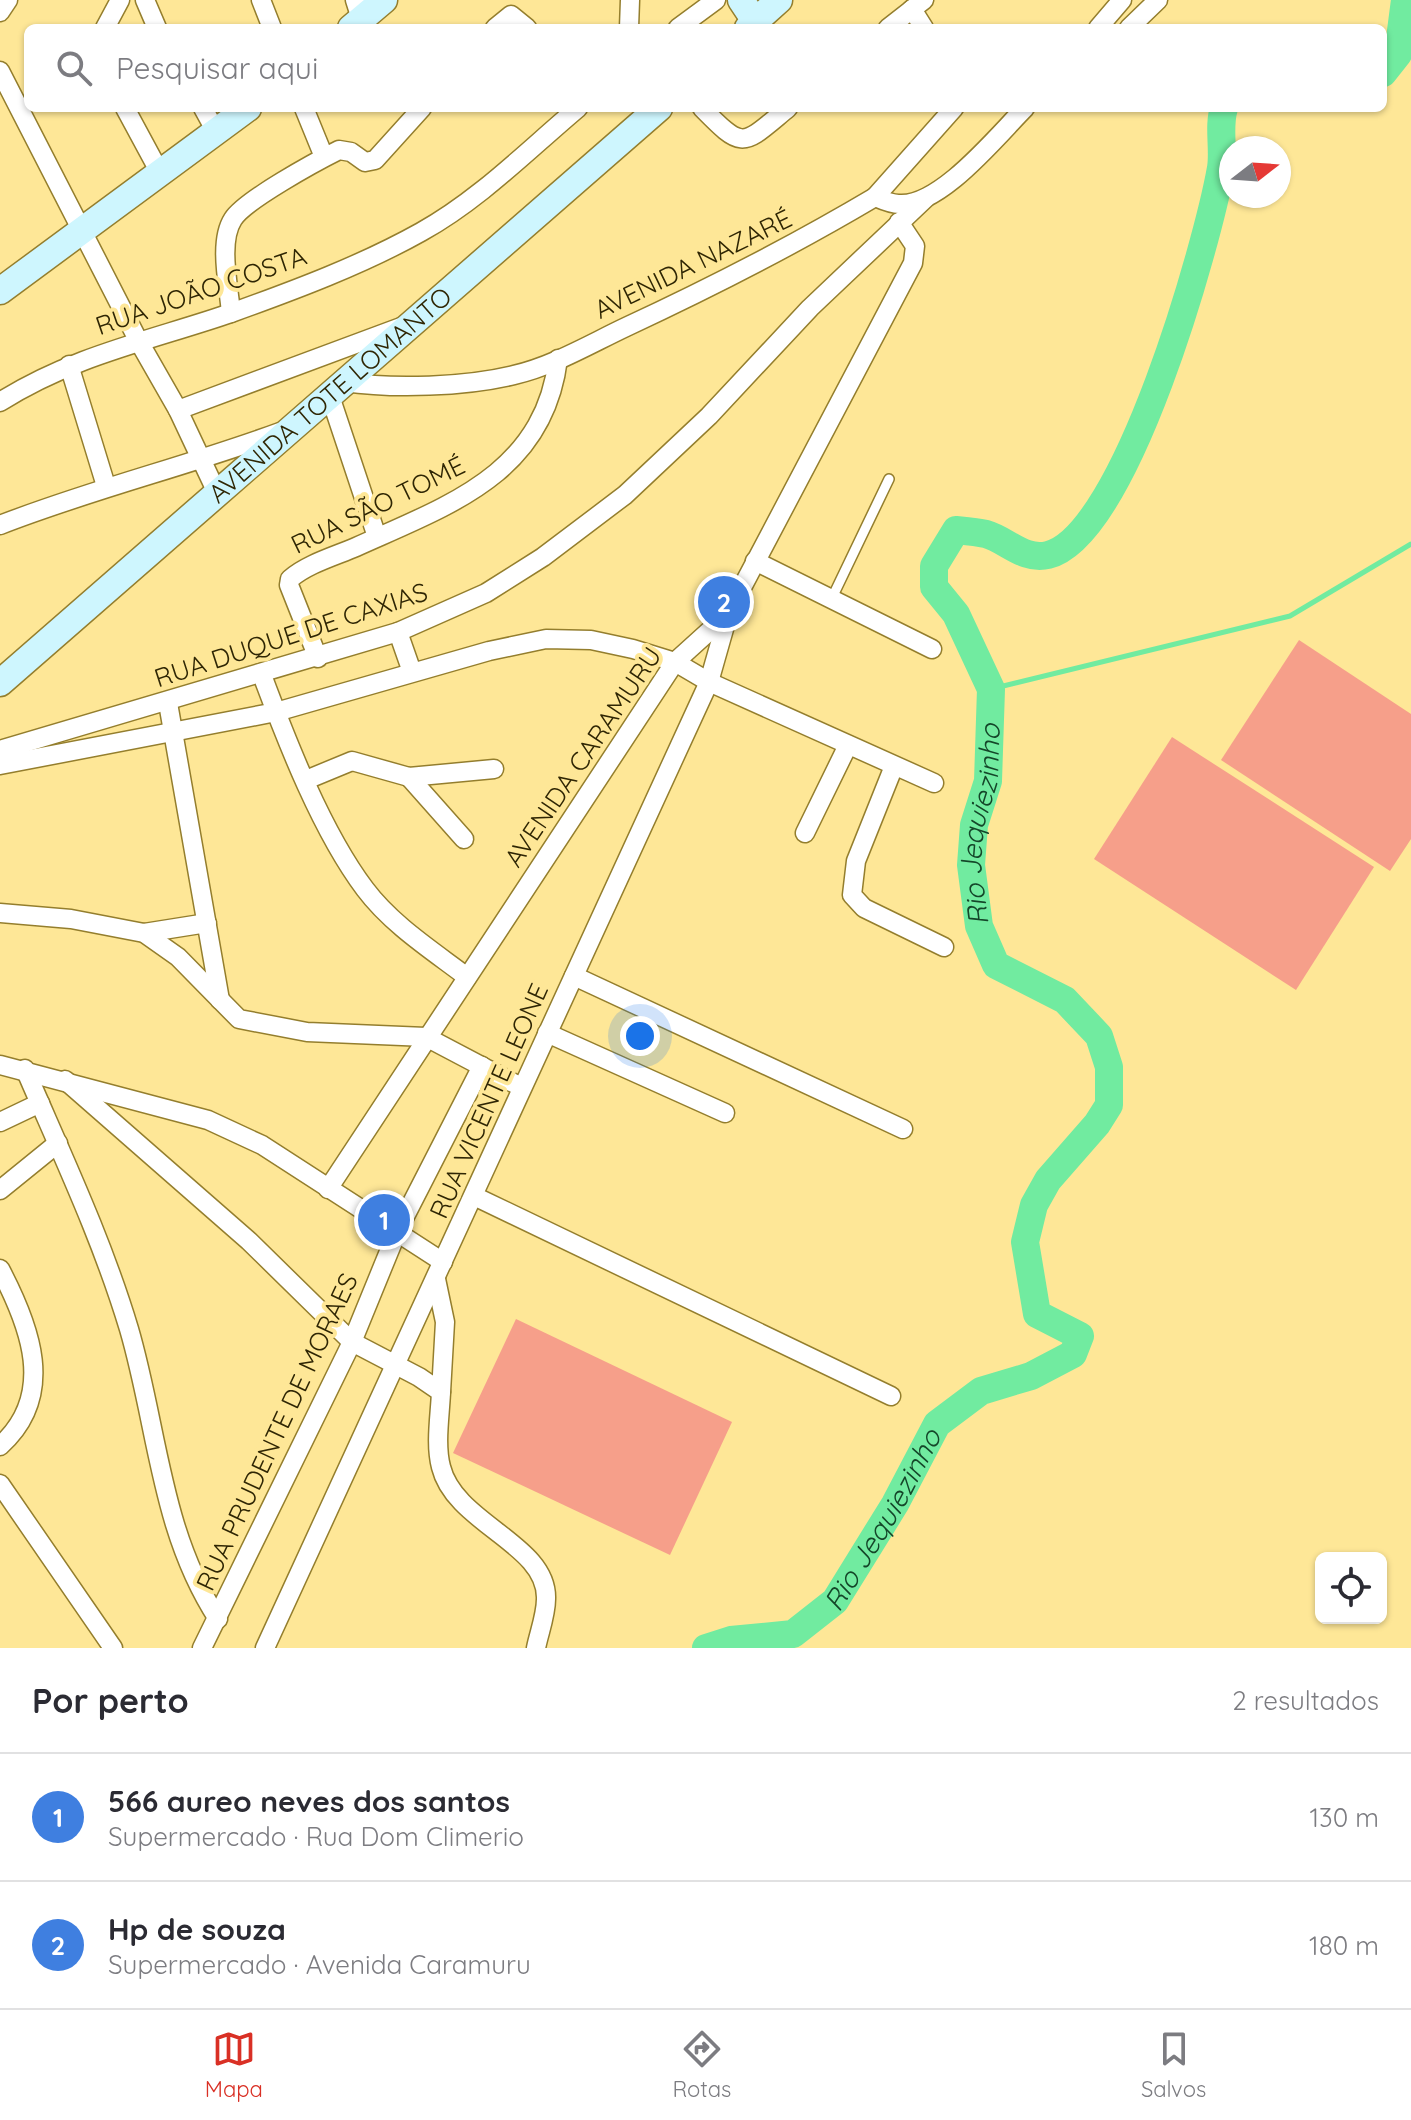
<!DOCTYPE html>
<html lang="pt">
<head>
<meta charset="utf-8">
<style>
  :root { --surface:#fff; --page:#f2f2f3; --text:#2b2b33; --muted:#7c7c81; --line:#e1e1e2; --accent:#d93025 }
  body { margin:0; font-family:Quicksand,sans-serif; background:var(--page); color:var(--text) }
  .controls { position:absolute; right:24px; bottom:24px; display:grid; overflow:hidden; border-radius:12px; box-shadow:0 2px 6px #0004 }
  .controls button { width:72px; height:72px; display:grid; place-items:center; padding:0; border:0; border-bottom:2px solid var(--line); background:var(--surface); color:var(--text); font:40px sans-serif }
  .compass { position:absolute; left:1219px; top:136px; width:72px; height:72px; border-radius:50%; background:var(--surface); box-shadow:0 2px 6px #0004; rotate:73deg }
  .you { position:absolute; left:640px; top:1036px; width:28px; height:28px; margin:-20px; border:6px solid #fff; border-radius:50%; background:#1a73e8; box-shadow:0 0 0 12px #1a73e833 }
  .badge { display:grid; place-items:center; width:52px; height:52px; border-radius:50%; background:var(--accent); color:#fff; font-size:26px; font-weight:700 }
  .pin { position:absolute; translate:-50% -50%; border:4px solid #fff; box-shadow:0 2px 8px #0006 }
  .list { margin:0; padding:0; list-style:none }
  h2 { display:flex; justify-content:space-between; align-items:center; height:104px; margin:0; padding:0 32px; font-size:34px }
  h2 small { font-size:26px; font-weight:400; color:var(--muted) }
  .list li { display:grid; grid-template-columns:52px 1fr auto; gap:24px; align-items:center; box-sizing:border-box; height:128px; padding:0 32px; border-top:2px solid var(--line) }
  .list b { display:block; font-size:30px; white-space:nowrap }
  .list p { margin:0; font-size:26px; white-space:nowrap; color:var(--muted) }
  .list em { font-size:26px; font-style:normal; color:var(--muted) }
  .icon { flex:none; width:44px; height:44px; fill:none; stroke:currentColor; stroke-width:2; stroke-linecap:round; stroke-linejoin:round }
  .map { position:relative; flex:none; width:1411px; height:1648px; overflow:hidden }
  .search { position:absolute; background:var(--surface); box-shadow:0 2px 6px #0004; left:24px; right:24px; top:24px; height:88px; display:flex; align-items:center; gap:20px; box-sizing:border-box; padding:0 28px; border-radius:12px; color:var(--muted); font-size:30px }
  .sheet { height:360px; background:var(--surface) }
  nav { display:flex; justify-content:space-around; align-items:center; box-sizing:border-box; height:112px; border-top:2px solid var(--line); background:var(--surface); font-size:22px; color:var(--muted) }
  nav a { display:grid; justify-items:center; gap:4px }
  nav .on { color:var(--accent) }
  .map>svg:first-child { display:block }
</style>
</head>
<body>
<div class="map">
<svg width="1411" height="1648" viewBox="0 0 1411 1648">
  <rect width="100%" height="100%" fill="#fee797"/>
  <!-- green -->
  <g fill="#f69f8a">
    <polygon points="1299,640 1411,714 1411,839 1390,871 1221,760"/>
    <polygon points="1172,737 1374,867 1296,990 1094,859"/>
    <polygon points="516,1319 732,1422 670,1555 453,1453"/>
  </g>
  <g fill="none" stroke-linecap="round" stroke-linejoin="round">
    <!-- stream -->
    <polyline stroke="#71eba0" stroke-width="5" points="991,689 1290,616 1411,544"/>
    <!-- river -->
    <g stroke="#71eba0" stroke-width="28">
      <polyline points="1383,73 1398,54 1405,0"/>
      <path id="s1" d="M706 1648 731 1640 793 1634 835 1601 895 1504 937 1424 981 1391 1031 1376 1073 1354 1080 1336 1037 1314 1025 1242 1034 1205 1048 1180 1097 1124 1109 1105V1067L1099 1036 1065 1000 996 965 979 926 971 865 974 825 988 781 991 689 956 614 934 587V566L956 530C966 531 977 532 986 534 1007 540 1024 561 1048 555 1126 536 1208 242 1221 168 1224 149 1218 126 1224 108"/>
    </g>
    <defs>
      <polyline id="lane" points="831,600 889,479"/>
      <g id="street">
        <polyline points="145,0 157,28"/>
        <polyline points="261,0 272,28"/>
        <polyline points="355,0 361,19"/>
        <polyline points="912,9 924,28"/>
        <polyline points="0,12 8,0"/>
        <polyline points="105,28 120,0"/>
        <polyline points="495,28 511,15 527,28"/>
        <polyline points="629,28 630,0"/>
        <polyline points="678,28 716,0"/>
        <polyline points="888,28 924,0"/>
        <polyline points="1098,28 1122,0"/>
        <polyline points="1129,28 1158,0"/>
        <polyline points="0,71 138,340 178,410 218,495"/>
        <polyline points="125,108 159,171"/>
        <polyline points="203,108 215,130"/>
        <polyline points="304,108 324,157"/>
        <path d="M702 108C744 151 742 146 788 108"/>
        <polyline points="875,197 954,108"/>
        <path d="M231 313C229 287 218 242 233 219 245 200 317 161 339 150L351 152 365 162 375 160 422 108"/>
        <polyline points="69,365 106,486"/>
        <path d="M344 382C394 389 465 387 514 375 553 366 590 344 626 327 712 287 794 245 875 197 882 200 891 204 899 204 940 207 997 136 1025 108"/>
        <polyline points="330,396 377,537"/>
        <path d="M0 402C72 356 152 340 231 313 295 290 362 265 421 232 479 200 528 150 578 108"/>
        <polyline points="178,410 401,327"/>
        <path d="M0 525C92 489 188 466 280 432"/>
        <polyline points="755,561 932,649"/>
        <polyline points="398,632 412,672"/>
        <path d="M318 658 289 585 290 579C307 564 335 556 356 547 449 505 544 474 558 359"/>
        <path d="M262 675C287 742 322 832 365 889 392 925 433 951 467 977"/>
        <polyline points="168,703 220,1000"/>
        <polyline points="0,750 398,632 486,593 543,557 625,495 709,416 810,308 926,198"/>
        <polyline points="0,765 276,712 489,651 546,639 591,640 633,649 675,662 709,682 934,783"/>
        <polyline points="894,766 856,861 852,895 864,908 944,947"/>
        <polyline points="409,777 464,839"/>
        <polyline points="306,780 352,761 409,777 494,769"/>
        <polyline points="805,833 848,745"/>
        <polyline points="0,913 71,919 144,933 178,957 239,1019 307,1032 426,1037 521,1087"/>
        <polyline points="144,933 207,923"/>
        <polyline points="574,976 903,1129"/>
        <polyline points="547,1033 725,1113"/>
        <polyline points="0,1065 208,1120 262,1145 443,1262"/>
        <path d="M25 1069C62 1155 102 1239 129 1329 158 1428 160 1530 218 1619"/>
        <path d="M65 1080 249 1241 352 1342 419 1377 441 1392C440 1416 435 1444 441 1467 455 1524 548 1544 546 1599 546 1615 539 1633 536 1648"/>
        <polyline points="0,1122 40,1103"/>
        <polyline points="328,1189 675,662 728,614 913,263 915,246 899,222"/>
        <polyline points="0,1190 58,1143"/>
        <polyline points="476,1197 891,1396"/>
        <path d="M0 1269C30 1326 57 1395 0 1446"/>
        <polyline points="436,1279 445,1322 441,1392"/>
        <polyline points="0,1484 113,1648"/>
        <polyline points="202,1648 352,1342 397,1232 482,1066"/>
        <polyline points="265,1648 709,682 728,615"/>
      </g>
      <g id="secondary">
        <polyline points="741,0 755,21"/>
        <polyline points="351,28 384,0"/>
        <polyline points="748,28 779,0"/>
        <polyline points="0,291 248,108"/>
        <path id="s2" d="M0 683 659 108"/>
      </g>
    </defs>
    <!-- lane casing -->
    <use href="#lane" stroke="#947e2d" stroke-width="12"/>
    <!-- street casing -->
    <use href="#street" stroke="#947e2d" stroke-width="21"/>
    <!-- secondary casing -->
    <use href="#secondary" stroke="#947e2d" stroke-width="29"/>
    <!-- lane -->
    <use href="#lane" stroke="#fff" stroke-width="9"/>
    <!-- street -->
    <use href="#street" stroke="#fff" stroke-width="18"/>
    <!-- secondary -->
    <use href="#secondary" stroke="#cef6fe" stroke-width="26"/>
  </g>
  <g text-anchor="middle" stroke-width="8" stroke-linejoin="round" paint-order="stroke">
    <!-- street labels -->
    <g font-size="26" fill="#2f2604" stroke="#fee797">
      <text transform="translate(693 264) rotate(-26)" y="9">AVENIDA NAZARÉ</text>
      <text transform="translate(201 291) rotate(-19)" y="9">RUA JOÃO COSTA</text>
      <text dy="9" stroke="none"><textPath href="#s2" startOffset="438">AVENIDA TOTE LOMANTO</textPath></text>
      <text transform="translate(378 505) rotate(-26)" y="9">RUA SÃO TOMÉ</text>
      <text transform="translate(291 635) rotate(-18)" y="9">RUA DUQUE DE CAXIAS</text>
      <text transform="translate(583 757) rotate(-56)" y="9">AVENIDA CARAMURU</text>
      <text transform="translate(489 1101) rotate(-66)" y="9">RUA VICENTE LEONE</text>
      <text transform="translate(277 1432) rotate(-65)" y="9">RUA PRUDENTE DE MORAES</text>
    </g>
    <!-- water labels -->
    <g font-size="28" font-style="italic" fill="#144629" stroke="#fee797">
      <text dy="10" stroke="none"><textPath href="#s1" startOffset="1148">Rio Jequiezinho</textPath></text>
      <text dy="10" stroke="none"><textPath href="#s1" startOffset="236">Rio Jequiezinho</textPath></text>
    </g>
  </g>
</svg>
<div class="controls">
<button><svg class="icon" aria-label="locate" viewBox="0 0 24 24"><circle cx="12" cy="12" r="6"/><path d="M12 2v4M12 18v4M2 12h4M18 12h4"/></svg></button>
</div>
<svg class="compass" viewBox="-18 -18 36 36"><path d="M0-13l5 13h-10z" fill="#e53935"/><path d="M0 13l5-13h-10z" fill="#7c7c81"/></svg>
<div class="you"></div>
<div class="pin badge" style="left:384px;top:1220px;background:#3f7fe0">1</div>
<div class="pin badge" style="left:724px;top:602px;background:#3f7fe0">2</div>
<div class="search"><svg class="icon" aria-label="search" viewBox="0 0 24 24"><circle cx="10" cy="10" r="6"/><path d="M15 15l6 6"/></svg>Pesquisar aqui</div>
</div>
<section class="sheet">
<h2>Por perto<small>2 resultados</small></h2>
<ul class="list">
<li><span class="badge" style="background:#3f7fe0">1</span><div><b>566 aureo neves dos santos</b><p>Supermercado · Rua Dom Climerio</p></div><em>130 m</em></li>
<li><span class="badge" style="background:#3f7fe0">2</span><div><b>Hp de souza</b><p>Supermercado · Avenida Caramuru</p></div><em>180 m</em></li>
</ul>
</section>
<nav>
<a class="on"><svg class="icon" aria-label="map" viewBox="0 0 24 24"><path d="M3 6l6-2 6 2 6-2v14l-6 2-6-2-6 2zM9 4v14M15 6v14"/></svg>Mapa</a>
<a><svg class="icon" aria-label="directions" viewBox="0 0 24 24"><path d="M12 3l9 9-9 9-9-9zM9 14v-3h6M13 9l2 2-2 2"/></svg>Rotas</a>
<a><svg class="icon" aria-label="saved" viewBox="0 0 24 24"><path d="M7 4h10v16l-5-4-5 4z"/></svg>Salvos</a>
</nav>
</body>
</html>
